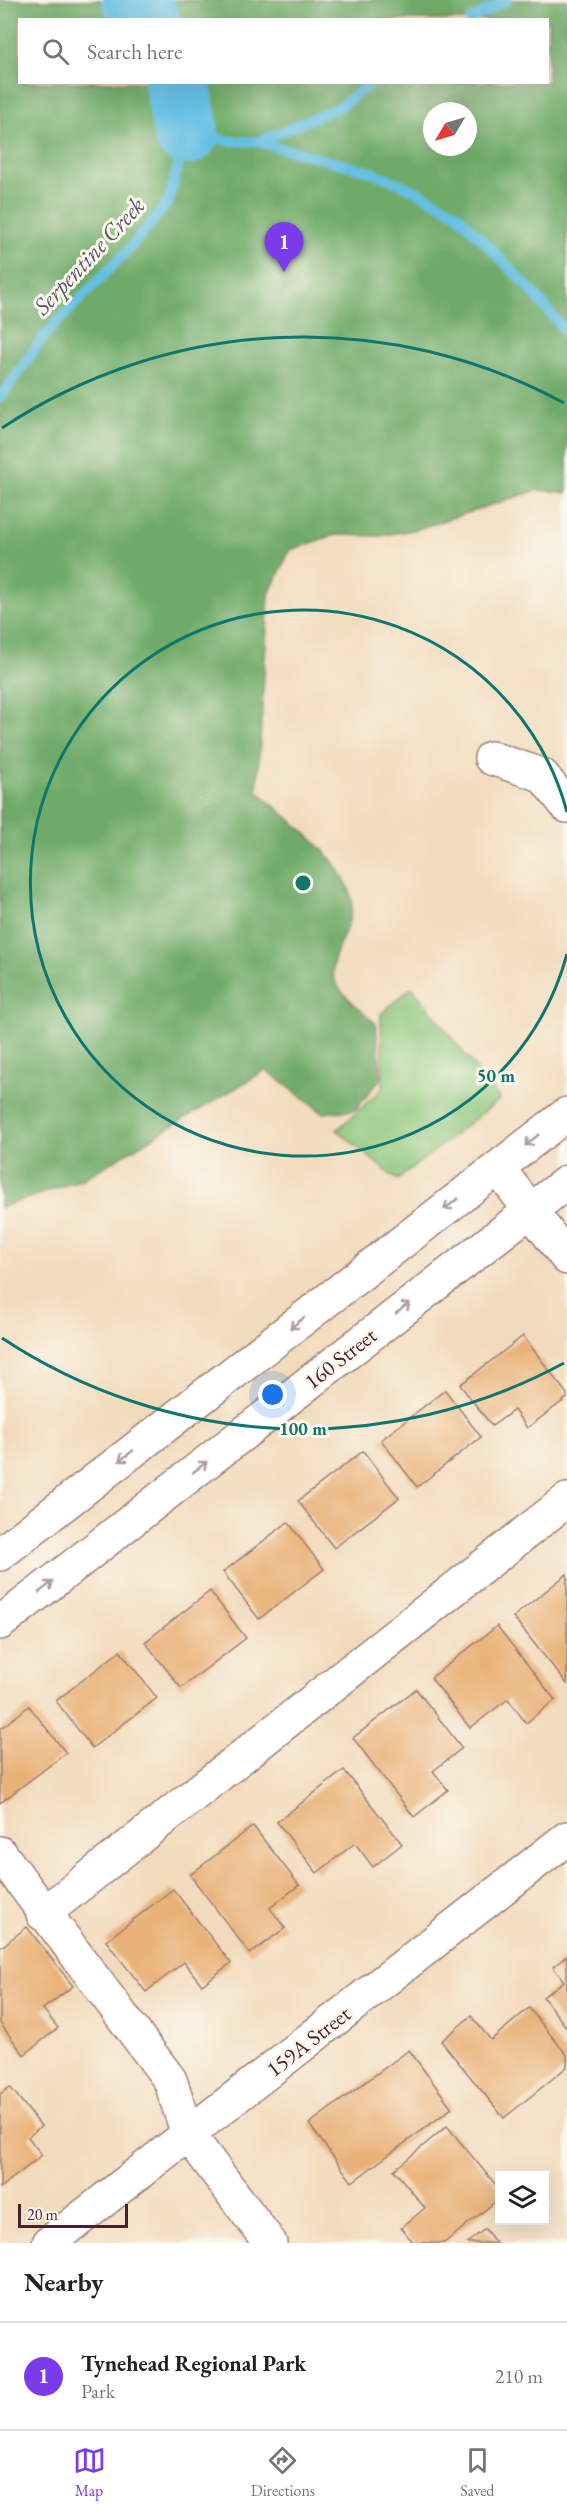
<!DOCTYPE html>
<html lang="en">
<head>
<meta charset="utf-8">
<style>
  :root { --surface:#fff; --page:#f2f2f2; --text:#222; --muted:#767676; --line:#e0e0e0; --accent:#7c3aed }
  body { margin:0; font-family:"EB Garamond",serif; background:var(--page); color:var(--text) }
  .controls { position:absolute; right:18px; bottom:18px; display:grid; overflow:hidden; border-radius:0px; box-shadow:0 6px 24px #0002 }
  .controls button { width:54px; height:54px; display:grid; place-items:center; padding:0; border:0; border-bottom:2px solid var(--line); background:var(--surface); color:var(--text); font:30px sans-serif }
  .compass { position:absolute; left:423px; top:102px; width:54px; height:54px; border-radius:50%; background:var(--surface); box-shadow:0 6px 24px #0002; rotate:232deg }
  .scale { position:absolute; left:18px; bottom:15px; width:110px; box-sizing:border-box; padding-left:6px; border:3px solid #4a1f2b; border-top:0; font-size:16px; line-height:21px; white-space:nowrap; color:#4a1f2b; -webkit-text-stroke:4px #fbf7ec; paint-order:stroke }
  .you { position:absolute; left:273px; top:1395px; width:21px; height:21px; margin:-15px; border:4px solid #fff; border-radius:50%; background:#1a73e8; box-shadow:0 0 0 9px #1a73e833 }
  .badge { display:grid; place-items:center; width:39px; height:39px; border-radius:50%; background:var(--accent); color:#fff; font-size:20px; font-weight:700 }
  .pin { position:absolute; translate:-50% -50px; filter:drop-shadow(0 2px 3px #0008) }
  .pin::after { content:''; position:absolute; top:32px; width:21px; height:18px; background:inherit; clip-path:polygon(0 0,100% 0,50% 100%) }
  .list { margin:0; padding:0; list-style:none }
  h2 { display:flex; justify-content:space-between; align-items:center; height:78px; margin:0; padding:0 24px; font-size:26px }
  h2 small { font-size:20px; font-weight:400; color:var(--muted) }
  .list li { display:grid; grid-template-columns:39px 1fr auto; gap:18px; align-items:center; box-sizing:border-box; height:108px; padding:0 24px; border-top:2px solid var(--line) }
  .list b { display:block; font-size:22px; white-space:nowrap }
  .list p { margin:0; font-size:20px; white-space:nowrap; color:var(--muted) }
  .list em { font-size:20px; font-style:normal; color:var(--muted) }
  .icon { flex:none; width:33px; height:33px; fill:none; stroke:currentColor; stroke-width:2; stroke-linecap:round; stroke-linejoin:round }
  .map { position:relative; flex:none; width:567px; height:2243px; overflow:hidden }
  .search { position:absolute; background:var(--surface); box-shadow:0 6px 24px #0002; left:18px; right:18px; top:18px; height:66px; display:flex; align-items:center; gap:15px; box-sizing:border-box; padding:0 21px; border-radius:0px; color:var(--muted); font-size:22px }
  .sheet { height:186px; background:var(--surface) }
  nav { display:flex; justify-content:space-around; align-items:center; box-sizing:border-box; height:84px; border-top:2px solid var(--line); background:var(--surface); font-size:16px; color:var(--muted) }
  nav a { display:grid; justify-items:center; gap:3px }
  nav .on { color:var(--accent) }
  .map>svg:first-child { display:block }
</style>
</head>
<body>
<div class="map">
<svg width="567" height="2243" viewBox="0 0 567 2243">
  <rect width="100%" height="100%" fill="#fbf7ec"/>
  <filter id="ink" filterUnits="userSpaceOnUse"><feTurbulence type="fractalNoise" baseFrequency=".0167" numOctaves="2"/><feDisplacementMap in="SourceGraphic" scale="12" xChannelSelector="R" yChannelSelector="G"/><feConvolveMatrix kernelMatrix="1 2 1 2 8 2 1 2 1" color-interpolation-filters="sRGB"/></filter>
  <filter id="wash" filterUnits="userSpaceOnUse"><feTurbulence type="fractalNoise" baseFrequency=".008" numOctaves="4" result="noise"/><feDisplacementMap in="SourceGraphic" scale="24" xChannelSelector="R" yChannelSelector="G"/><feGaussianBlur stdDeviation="1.35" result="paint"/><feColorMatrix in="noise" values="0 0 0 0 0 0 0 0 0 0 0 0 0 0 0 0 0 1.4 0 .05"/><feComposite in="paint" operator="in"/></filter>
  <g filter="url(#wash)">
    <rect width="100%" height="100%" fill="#f2dbbc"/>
    <!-- green -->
    <polygon fill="#8ac478" stroke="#6a7252" stroke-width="1.5" points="412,987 500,1099 397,1180 337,1130 383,1088 381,1014"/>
    <!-- forest -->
    <path fill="#6faa68" stroke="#5c644a" stroke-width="1.5" fill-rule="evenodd" d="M0 0H567V493L538 490 418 529 380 536 335 535 290 550 269 594 257 791C287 819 341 855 351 896 359 926 318 961 339 988 349 1001 364 1012 376 1024L381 1078 355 1110 323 1113 266 1070 83 1179 0 1208ZM20 20H548V82H20ZM432 111H468V147H432Z"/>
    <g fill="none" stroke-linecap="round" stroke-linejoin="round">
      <!-- stream -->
      <g stroke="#66c0e4" stroke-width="10">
        <polyline points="470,20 507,0"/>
        <polyline points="258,142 372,172 416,191 456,213 530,289 567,333"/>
        <polyline points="0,398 45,335 130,248 169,201 186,132 229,141 258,142 339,107 373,82"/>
      </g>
      <!-- river -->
      <g stroke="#66c0e4" stroke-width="66">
        <polyline points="135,0 147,20"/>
        <polyline points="177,82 186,132"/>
      </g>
    </g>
    <g id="blocks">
      <!-- building -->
      <g fill="#e9b279">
        <polygon points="523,1336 567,1394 567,1398 527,1428 514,1410 492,1426 460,1385"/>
        <polygon points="445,1390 481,1437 417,1487 381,1440"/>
        <polygon points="363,1451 399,1498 334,1548 298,1501"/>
        <polygon points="288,1522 324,1569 259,1619 223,1572"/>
        <polygon points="567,1574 567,1684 513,1617"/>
        <polygon points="210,1591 246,1638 181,1688 145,1642"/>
        <polygon points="497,1626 555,1700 526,1723 508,1699 470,1728 431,1678"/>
        <polygon points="120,1651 157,1698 92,1748 56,1701"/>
        <polygon points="416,1689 462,1748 433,1771 448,1790 414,1817 353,1738"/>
        <polygon points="29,1706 66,1753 0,1803 0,1729"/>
        <polygon points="344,1770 402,1844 373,1867 355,1843 317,1873 277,1822"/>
        <polygon points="253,1826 299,1885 270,1908 285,1928 250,1954 190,1875"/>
        <polygon points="173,1889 231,1963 202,1985 184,1962 146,1992 106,1941"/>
        <polygon points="27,1927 73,1986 43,2009 58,2028 24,2055 0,2023 0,1948"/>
        <polygon points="567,1956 567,2028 543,1997 564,1981 553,1967"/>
        <polygon points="529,2008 567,2055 567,2067 504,2118 441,2041 471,2016 491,2040"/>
        <polygon points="409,2050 452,2108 352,2182 309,2124"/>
        <polygon points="10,2087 41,2126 28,2137 42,2155 0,2188 0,2094"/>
        <polygon points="447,2126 500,2190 500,2198 444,2243 414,2243 401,2228 425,2208 394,2170"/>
        <polygon points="485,2229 496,2243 467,2243"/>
      </g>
    </g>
  </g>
  <g filter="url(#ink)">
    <use href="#blocks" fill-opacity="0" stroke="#9e7d74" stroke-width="1.5"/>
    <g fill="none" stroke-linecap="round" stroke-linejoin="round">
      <defs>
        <g id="minor">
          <polyline points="491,758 542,775 567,806"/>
          <polyline points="0,1853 170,2080 188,2134 270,2243"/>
          <polyline points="43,1914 567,1500"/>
          <polyline points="49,2243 567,1838"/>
        </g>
        <g id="major">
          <polyline points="498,1168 567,1258"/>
          <polyline points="0,1554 567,1114"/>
          <polyline points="0,1623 567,1182"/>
        </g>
      </defs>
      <!-- minor casing -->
      <use href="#minor" stroke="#9e7d74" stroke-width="36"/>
      <!-- major casing -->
      <use href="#major" stroke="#9e7d74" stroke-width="36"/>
      <!-- minor -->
      <use href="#minor" stroke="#fff" stroke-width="33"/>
      <!-- major -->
      <use href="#major" stroke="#fff" stroke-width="33"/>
    </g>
    <!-- one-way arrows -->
    <defs><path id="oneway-shaft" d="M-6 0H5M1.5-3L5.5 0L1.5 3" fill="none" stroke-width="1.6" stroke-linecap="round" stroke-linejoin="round" transform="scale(1.5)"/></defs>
    <g stroke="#ae9aa0">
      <use href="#oneway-shaft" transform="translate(532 1140) rotate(141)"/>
      <use href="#oneway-shaft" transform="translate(451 1204) rotate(142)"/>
      <use href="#oneway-shaft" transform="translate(403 1308) rotate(-38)"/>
      <use href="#oneway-shaft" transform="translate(297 1323) rotate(142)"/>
      <use href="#oneway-shaft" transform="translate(126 1456) rotate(142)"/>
      <use href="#oneway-shaft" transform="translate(200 1467) rotate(-38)"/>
      <use href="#oneway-shaft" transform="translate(46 1587) rotate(-38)"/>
    </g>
  </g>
  <!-- distance rings -->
  <g fill="none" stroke="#0f766e" stroke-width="3">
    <path d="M567 954A273 273 0 1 1 567 812"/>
    <path d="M564 1363A546 546 0 0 1 2 1338M2 428A546 546 0 0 1 564 403"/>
  </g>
  <g text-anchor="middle" stroke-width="6" stroke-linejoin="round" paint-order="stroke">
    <!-- street labels -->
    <g font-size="22" fill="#4a1f2b" stroke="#fbf7ec">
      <text transform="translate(340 1358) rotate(-38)" y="8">160 Street</text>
      <text transform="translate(308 2041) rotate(-38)" y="8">159A Street</text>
    </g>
    <!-- water labels -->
    <g font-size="24" font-style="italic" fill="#54576c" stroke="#fbf7ec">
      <text transform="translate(89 256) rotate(-47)" y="8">Serpentine Creek</text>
    </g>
  </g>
  <circle cx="303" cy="883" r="9" fill="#0f766e" stroke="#fbf7ec" stroke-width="3"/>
  <g font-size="18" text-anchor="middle" font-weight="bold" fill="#0f766e" stroke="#fbf7ec" stroke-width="6" stroke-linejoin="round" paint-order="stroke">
    <text x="496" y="1082">50 m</text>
    <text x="303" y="1435">100 m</text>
  </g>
</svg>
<div class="controls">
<button><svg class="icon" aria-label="layers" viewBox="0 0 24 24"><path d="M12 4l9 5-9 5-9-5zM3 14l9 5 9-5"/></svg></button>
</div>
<svg class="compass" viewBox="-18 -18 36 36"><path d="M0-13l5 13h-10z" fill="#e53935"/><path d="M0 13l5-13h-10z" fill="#767676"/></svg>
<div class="scale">20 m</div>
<div class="you"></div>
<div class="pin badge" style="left:284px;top:272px">1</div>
<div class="search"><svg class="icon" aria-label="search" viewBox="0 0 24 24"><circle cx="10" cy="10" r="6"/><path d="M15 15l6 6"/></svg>Search here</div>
</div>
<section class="sheet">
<h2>Nearby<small></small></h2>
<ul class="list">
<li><span class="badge">1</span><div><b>Tynehead Regional Park</b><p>Park</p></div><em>210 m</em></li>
</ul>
</section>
<nav>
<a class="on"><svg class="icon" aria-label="map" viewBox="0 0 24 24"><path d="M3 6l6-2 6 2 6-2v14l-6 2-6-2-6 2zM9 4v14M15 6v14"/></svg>Map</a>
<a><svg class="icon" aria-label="directions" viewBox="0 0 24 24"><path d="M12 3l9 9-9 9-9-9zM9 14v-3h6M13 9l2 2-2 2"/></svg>Directions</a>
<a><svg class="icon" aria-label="saved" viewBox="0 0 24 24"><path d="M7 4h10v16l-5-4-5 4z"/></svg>Saved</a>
</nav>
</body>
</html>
